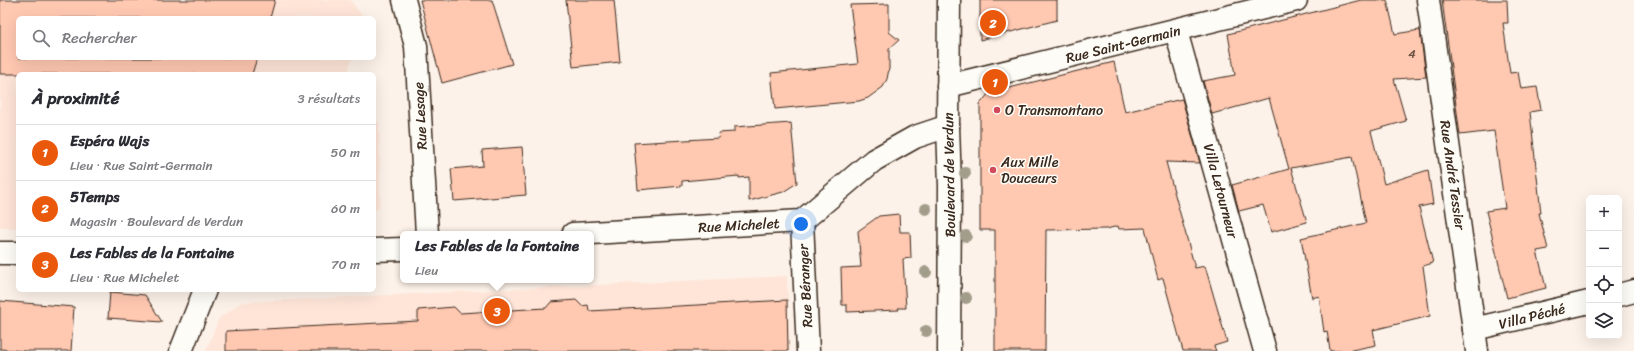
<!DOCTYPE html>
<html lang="fr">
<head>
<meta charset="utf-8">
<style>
  :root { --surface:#fff; --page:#f7f7f7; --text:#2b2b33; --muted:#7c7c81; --line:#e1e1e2; --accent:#ea580c }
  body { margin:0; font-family:Sriracha,sans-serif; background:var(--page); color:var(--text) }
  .controls { position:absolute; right:12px; bottom:12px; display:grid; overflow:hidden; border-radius:6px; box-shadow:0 4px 16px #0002 }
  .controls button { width:36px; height:36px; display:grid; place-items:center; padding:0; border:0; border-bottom:1px solid var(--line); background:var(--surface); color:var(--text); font:20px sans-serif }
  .you { position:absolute; left:801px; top:224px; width:14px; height:14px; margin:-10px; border:3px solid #fff; border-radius:50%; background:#1a73e8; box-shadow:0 0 0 6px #1a73e833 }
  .badge { display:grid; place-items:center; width:26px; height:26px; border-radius:50%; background:var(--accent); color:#fff; font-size:13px; font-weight:700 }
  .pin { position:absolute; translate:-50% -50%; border:2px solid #fff; box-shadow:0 1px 4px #0006 }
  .popup { position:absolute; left:400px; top:231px; width:194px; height:52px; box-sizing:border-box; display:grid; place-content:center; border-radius:6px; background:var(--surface); filter:drop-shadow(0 1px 3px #0005); font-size:13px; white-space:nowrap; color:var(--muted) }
  .popup b { font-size:15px; color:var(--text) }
  .popup::after { content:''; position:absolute; left:50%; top:100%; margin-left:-8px; border:8px solid transparent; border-top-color:var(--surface) }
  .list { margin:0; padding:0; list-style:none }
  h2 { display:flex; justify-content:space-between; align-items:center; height:52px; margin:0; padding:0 16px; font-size:17px }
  h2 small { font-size:13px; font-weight:400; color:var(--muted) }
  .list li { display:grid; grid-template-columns:26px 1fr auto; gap:12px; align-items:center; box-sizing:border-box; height:56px; padding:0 16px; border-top:1px solid var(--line) }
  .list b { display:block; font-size:15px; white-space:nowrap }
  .list p { margin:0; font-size:13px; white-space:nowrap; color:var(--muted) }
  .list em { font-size:13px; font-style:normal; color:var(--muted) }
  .icon { flex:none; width:22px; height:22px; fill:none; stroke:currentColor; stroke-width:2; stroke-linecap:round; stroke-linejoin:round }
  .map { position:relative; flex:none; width:1634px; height:351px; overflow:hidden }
  .search { position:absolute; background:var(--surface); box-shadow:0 4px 16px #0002; left:16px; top:16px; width:360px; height:44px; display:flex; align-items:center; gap:10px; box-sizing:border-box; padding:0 14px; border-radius:6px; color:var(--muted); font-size:15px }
  .panel { position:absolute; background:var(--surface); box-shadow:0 4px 16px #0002; left:16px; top:72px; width:360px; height:220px; border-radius:6px }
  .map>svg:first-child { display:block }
</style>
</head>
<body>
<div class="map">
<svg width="1634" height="351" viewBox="0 0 1634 351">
  <rect width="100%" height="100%" fill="#fdf2e9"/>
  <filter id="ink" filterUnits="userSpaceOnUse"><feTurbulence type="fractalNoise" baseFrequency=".025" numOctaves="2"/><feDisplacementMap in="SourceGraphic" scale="8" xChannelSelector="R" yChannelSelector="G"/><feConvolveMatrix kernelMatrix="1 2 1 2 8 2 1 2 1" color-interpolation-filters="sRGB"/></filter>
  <g filter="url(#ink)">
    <!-- built -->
    <g fill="#fee5d8">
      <polygon points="0,0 350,0 364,18 18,18 18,58 352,58 347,74 18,74 18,228 0,228"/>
      <polygon points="374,122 379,122 380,197 379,207 374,211"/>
      <polygon points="787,276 790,351 206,351 219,318 242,302"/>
    </g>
    <!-- building -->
    <g fill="#ffc8b1" stroke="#3b2a1e">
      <polygon points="0,0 275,0 270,18 18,18 18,58 257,58 252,74 0,74"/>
      <polygon points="420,0 492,0 512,64 442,83"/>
      <polygon points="566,0 614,0 620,62 573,67"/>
      <polygon points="980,0 1057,0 1057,20 980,40"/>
      <polygon points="1361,0 1387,0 1395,34 1420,30 1426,77 1394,79 1406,121 1371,131 1384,184 1428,170 1433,204 1419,207 1433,263 1423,266 1430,316 1373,330 1376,345 1347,351 1330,351 1327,331 1324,332 1319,296 1312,298 1301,238 1366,223 1352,157 1291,168 1307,222 1271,232 1263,205 1239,211 1232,185 1289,169 1269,98 1212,114 1203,81 1235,75 1228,34"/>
      <polygon points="1442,0 1507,0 1508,23 1503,23 1510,73 1518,72 1521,89 1537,87 1541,110 1530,112 1541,213 1539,213 1548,249 1537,251 1546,288 1507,298 1486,211 1505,208 1494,131 1460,135"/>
      <polygon points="889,4 889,32 899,40 889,49 889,69 887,79 883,87 868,98 859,101 775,109 771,73 858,64 850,5"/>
      <polygon points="1114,62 1125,112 1182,99 1200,163 1166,162 1195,268 1205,266 1227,342 1214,346 1216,351 1183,351 1163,278 1158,280 1145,228 1119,229 1118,226 1107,229 1046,230 1045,351 995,351 995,230 980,230 980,104 989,93"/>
      <polygon points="791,123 797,183 783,192 749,201 749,177 739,178 739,176 682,181 682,186 638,190 634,143 719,138 718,133 734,132 734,127"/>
      <polygon points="522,147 526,195 454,201 451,169 483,166 482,150"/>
      <polygon points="899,214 900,232 910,232 911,258 903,259 906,308 898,308 899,310 847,312 847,305 842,305 841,268 861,267 858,231 879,216"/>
      <polygon points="110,292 145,295 162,322 108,318"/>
      <polygon points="576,300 582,306 588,305 589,311 787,300 788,351 226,351 226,331 418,321 418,310 454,307 460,313 546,308 551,302"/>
      <polygon points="0,301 74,307 71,351 25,351 0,349"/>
    </g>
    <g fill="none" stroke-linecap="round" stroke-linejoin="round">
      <defs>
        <g id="street">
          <polyline points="404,0 416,46 427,234"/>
          <polyline points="1428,0 1477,351"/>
          <polyline points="1176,31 1265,351"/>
          <polyline points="948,86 1296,0"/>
          <polyline points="802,221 808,351"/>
          <polyline points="573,234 802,221 874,160 915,137 948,126"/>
          <polyline points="374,250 403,249"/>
          <polyline points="0,253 18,253"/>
          <polyline points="1619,295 1634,291"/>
          <polyline points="1474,329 1589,302"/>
          <polyline points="181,351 205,290"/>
        </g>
        <polyline id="secondary" points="949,0 948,126 950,186 949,351"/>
      </defs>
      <!-- street casing -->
      <use href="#street" stroke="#3b2a1e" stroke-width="25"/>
      <!-- secondary casing -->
      <use href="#secondary" stroke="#3b2a1e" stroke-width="25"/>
      <!-- street -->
      <use href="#street" stroke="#fdfcf7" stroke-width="22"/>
      <!-- secondary -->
      <use href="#secondary" stroke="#fdfcf7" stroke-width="22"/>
    </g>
    <!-- trees -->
    <g fill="#a29d8b">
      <circle cx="965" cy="173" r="6"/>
      <circle cx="926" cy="209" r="6"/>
      <circle cx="966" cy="236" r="6"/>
      <circle cx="926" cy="272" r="6"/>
      <circle cx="966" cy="298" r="6"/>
      <circle cx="926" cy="331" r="6"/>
    </g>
  </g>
  <!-- markers -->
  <g fill="#d1495b" stroke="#fdfcf7" stroke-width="1.5">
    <circle cx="997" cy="110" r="4"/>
    <circle cx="993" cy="170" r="4"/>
  </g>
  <g text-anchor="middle" stroke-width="3" stroke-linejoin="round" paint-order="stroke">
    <!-- number labels -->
    <g font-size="12" fill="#6c5243">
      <text x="1412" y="58">4</text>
    </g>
    <!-- street labels -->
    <g font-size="14" fill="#3b2a1e" stroke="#fdfcf7">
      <text transform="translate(1123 44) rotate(-14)" y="5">Rue Saint-Germain</text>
      <text transform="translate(420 116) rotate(-93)" y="5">Rue Lesage</text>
      <text transform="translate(949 175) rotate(-91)" y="5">Boulevard de Verdun</text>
      <text transform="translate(1453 175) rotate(82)" y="5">Rue André Tessier</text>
      <text transform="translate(1221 191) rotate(75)" y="5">Villa Letourneur</text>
      <text transform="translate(739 225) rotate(-3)" y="5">Rue Michelet</text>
      <text transform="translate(805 286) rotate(-93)" y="5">Rue Béranger</text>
      <text transform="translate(1532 316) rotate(-14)" y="5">Villa Péché</text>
    </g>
    <!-- poi labels -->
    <g font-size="14" fill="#3b2a1e" stroke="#fdfcf7" text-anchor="start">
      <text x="1005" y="115">O Transmontano</text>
      <text x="1001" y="167">Aux Mille<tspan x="1001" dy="16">Douceurs</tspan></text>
    </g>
  </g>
</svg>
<div class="controls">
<button>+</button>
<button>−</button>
<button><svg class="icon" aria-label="locate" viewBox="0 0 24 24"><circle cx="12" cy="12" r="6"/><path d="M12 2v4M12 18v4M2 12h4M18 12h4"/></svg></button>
<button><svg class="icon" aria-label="layers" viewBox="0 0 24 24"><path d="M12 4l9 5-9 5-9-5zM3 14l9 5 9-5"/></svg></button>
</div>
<div class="you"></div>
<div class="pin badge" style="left:995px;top:82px">1</div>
<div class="pin badge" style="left:993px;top:23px">2</div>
<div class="pin badge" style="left:497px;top:311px">3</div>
<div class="popup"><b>Les Fables de la Fontaine</b>Lieu</div>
<div class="search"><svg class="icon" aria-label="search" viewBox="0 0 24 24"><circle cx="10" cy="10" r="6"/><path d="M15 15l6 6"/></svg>Rechercher</div>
<section class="panel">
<h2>À proximité<small>3 résultats</small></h2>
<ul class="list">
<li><span class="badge">1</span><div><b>Espéra Wajs</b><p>Lieu · Rue Saint-Germain</p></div><em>50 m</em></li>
<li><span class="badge">2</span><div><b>5Temps</b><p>Magasin · Boulevard de Verdun</p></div><em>60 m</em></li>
<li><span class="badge">3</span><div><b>Les Fables de la Fontaine</b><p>Lieu · Rue Michelet</p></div><em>70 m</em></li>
</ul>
</section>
</div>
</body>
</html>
